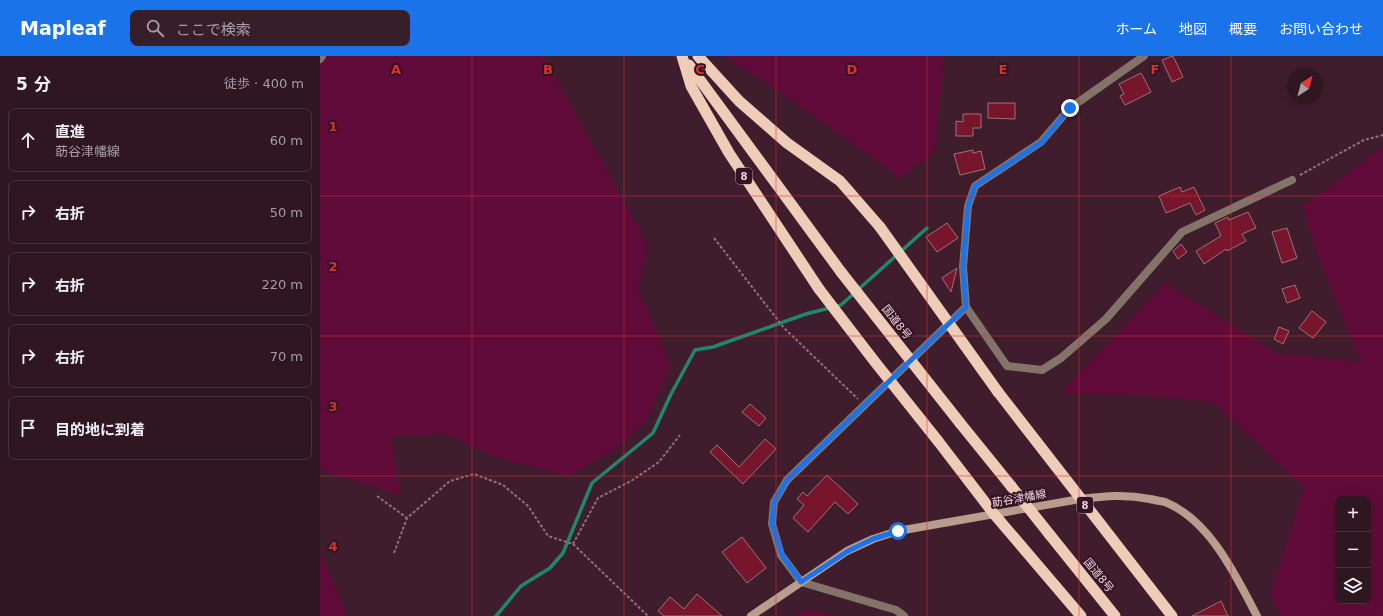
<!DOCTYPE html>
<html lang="ja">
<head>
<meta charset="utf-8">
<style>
  :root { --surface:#2f1621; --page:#371f2a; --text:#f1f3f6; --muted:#a79fa5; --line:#4a353f; --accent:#1a73e8 }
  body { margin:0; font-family:"DejaVu Sans","Noto Sans JP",sans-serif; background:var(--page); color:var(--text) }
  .controls { position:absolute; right:12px; bottom:12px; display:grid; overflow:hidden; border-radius:8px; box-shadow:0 4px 16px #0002 }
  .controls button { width:36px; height:36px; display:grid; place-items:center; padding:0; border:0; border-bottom:1px solid var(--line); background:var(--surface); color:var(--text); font:20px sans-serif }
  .compass { position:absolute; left:967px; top:12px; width:36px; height:36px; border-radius:50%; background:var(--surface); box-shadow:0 4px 16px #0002; rotate:36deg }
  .stop { position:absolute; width:12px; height:12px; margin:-9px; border:3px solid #1a73e8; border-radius:50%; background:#fff }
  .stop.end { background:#1a73e8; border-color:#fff; box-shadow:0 1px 4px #0008 }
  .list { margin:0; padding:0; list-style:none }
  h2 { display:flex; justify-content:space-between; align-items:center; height:52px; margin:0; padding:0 16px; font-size:17px }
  h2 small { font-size:13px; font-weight:400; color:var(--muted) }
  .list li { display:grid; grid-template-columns:26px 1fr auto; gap:12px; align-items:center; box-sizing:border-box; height:64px; margin:0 8px 8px; padding:0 8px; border:1px solid var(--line); border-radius:8px }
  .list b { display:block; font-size:15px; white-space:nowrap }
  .list p { margin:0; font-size:13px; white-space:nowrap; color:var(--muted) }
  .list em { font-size:13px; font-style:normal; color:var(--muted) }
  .icon { flex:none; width:22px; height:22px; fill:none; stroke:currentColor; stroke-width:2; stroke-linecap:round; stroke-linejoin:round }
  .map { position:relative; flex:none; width:1063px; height:560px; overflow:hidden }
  header { display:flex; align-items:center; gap:24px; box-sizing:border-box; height:56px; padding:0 20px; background:var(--accent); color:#fff }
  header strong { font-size:19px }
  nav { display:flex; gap:22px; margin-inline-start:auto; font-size:14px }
  .search { width:280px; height:36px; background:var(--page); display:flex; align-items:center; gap:10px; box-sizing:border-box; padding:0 14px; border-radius:8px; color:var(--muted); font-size:15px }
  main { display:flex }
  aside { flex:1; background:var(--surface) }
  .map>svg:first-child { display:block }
</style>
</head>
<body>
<header>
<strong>Mapleaf</strong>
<div class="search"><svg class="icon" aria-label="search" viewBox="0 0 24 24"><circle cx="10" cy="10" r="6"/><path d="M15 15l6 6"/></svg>ここで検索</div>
<nav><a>ホーム</a><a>地図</a><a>概要</a><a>お問い合わせ</a></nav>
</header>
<main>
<aside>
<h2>5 分<small>徒歩 · 400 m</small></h2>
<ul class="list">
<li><svg class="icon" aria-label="ahead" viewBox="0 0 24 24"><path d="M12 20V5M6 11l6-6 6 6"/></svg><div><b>直進</b><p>莇谷津幡線</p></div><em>60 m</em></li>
<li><svg class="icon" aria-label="right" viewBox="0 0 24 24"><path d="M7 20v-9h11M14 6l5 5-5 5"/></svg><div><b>右折</b></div><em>50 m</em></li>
<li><svg class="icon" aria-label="right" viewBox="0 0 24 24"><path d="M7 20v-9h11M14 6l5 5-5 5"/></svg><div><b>右折</b></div><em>220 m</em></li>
<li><svg class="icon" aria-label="right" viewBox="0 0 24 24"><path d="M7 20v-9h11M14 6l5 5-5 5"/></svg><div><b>右折</b></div><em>70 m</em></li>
<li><svg class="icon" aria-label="arrive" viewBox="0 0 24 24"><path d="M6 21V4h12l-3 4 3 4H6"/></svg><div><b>目的地に到着</b></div></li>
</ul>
</aside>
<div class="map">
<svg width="1063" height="560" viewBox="0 0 1063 560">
  <rect width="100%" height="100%" fill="#3f1d2c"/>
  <!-- green -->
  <g fill="#600b39" fill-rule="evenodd">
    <polygon points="0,0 224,0 328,189 318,233 351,310 326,365 294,394 248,420 174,401 127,378 71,381 80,439 0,414"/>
    <polygon points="403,0 624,0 615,95 581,122 449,29"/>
    <path d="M1063 91V560H961L950 539 984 432 893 346 819 339 740 337 845 227 956 297 1041 306 997 198 983 150ZM1018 443H1048V545H1018Z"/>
    <polygon points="0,495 27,560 0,560"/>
    <polygon points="485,553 517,560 476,560"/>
  </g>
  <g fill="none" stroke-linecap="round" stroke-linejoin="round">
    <!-- stream -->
    <polyline stroke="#20876f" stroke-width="3.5" points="176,560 201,530 230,512 243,497 272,427 333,377 351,338 375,294 393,291 486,258 521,249 607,172"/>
  </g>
  <!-- building -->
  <g fill="#76152b" stroke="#9f7275">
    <polygon points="853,0 863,21 852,26 842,4"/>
    <polygon points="821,17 831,36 805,49 800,40 804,38 799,28"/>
    <polygon points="668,47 695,47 695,63 668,62"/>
    <polygon points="643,58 661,58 661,72 653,72 653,80 636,80 636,65 643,66"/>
    <polygon points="653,94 653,97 661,95 665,113 640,119 634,98"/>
    <polygon points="860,131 862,136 874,131 885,154 876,159 870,147 846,157 839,140"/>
    <polygon points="928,156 936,172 922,178 926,185 907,195 906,193 884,208 876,195 901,180 895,167 908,161 909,164"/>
    <polygon points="627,167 638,182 617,196 606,181"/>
    <polygon points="967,172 977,202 962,207 952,176"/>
    <polygon points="861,188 867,196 858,203 853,195"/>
    <polygon points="637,212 631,236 622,222"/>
    <polygon points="975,229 980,242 967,247 962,233"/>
    <polygon points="992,255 1006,266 993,282 979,272"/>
    <polygon points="959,271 969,275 963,288 954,283"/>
    <polygon points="430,348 446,362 439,370 422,356"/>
    <polygon points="445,383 456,393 423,428 390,396 397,389 419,411"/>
    <polygon points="507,419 538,448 528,458 515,446 488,476 473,462 484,449 477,443 483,436 487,440"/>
    <polygon points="422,481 446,512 427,527 402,496"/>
    <polygon points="377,538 402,560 344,560 338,555 350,541 364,553"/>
    <polygon points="901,545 908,560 872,560"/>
  </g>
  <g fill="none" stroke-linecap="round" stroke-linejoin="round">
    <!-- path -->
    <g stroke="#8f717e" stroke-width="2" stroke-dasharray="3 2" stroke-linecap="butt">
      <polyline points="980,119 1044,84 1063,79"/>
      <polyline points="394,182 464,272 538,343"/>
      <polyline points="57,440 87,462 130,425 154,418 183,429 208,450 228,480 253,488 328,560"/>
      <polyline points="253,488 278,442 311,425 339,406 360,379"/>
      <polyline points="74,497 87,462"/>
    </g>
    <!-- minor -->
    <g stroke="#847369" stroke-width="8">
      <polyline points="0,3 2,0"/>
      <polyline points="646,251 687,310 722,314 741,302 786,263 862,176 972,124"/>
      <polyline points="584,560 576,554 481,526 461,499 452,468 454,446 467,424 646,251 643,211 648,150 655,130 721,86 750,52 824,0"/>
    </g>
    <!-- secondary -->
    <path stroke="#b89d8c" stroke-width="8" d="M431 560 527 495 553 483 578 475 760 443C785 440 805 438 830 443 834 444 840 445 845 446 890 464 916 520 937 560"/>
    <!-- trunk -->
    <g stroke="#eeccb8" stroke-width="11">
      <polyline points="362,0 371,30 409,97 499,233"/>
      <polyline points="378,0 419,45 467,87 520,125 560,171"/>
      <polyline points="369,9 521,216"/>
      <polyline points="678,336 852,560"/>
      <polyline points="640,367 691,430"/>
      <polyline points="618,385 674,458 761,560"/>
      <polyline points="730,479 795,560"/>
    </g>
    <!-- trunk-bridge -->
    <g stroke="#eeccb8" stroke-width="11">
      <polyline points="560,171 678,336"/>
      <polyline points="521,216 640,367"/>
      <polyline points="499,233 555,306 618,385"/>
      <polyline points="691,430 730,479"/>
    </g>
  </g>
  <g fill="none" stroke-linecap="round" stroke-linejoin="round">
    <!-- route -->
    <polyline stroke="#1a73e8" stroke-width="5" points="578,475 553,483 528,495 481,526 462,499 452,468 454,446 467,424 646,251 643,211 648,150 655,130 722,86 750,52"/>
  </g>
  <!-- grid -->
  <path fill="none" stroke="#d73131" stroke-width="1" stroke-opacity="0.55" d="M152 0V560M304 0V560M456 0V560M607 0V560M759 0V560M911 0V560M0 140H1063M0 280H1063M0 420H1063"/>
  <g text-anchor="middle" stroke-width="4" stroke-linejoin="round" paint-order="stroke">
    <!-- shield labels -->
    <g fill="#341322" stroke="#b59aa5" stroke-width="1">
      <rect x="416" y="112" width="16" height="16" rx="3"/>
      <rect x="757" y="441" width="16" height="16" rx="3"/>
    </g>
    <g font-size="10" font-weight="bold" fill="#ecd4dd">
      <text x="424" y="124">8</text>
      <text x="765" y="453">8</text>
    </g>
    <!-- street labels -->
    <g font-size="11" fill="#ecd4dd" stroke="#341322">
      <text transform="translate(577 266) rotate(52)" y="4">国道8号</text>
      <text transform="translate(699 442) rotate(-10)" y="4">莇谷津幡線</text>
      <text transform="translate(779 519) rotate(51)" y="4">国道8号</text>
    </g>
  </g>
  <g font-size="13" text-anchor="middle" font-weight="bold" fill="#d73131" stroke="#341322" stroke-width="4" stroke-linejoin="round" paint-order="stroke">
    <text x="76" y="18">A</text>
    <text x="228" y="18">B</text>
    <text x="380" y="18">C</text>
    <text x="532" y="18">D</text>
    <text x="683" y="18">E</text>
    <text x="835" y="18">F</text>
    <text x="13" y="75">1</text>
    <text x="13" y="215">2</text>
    <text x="13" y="355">3</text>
    <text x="13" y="495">4</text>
  </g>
</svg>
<div class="controls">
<button>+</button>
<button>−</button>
<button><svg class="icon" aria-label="layers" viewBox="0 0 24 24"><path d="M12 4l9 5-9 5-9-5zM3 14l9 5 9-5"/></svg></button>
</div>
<svg class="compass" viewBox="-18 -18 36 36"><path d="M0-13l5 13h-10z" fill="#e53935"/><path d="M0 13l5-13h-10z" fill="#a79fa5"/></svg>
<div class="stop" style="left:578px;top:475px"></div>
<div class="stop end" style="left:750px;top:52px"></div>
</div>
</main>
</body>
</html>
